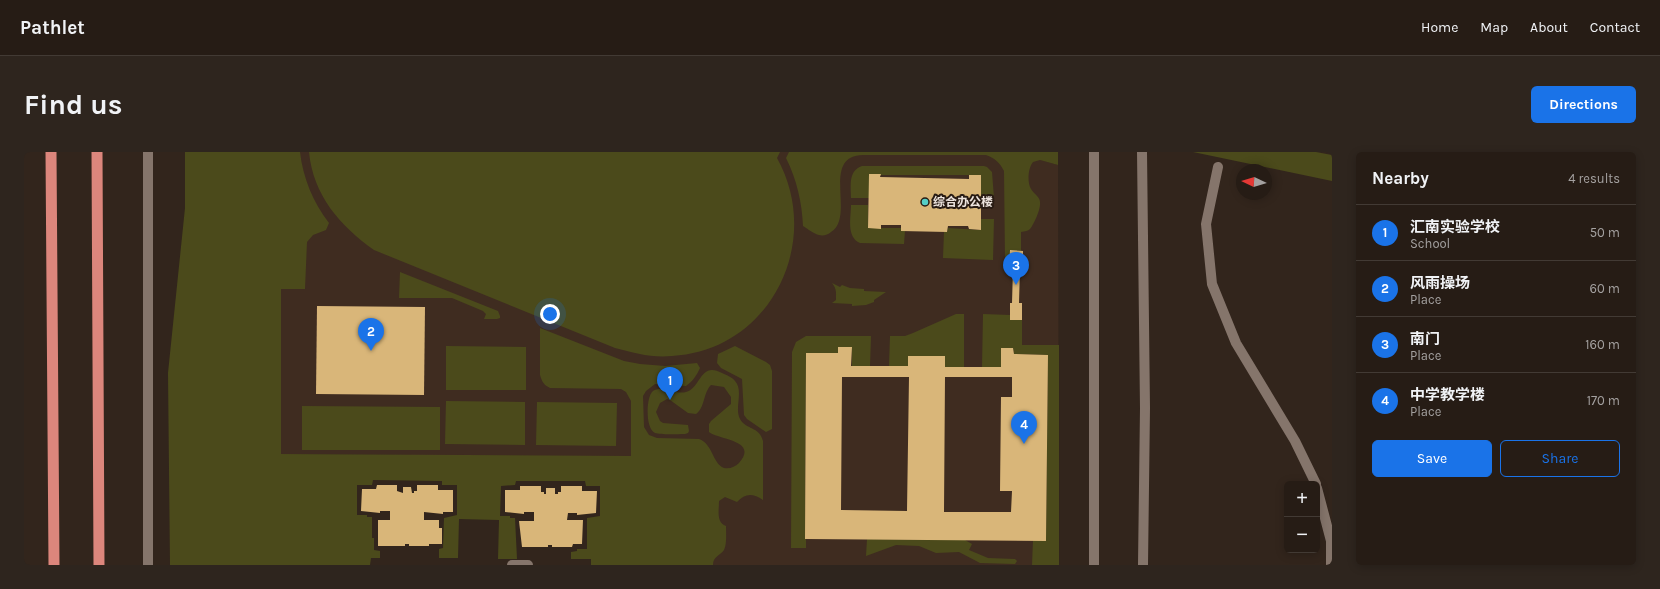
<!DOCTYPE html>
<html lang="en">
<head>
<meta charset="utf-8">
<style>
  :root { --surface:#261c15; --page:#2e251e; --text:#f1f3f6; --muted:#a4a1a0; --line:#423a34; --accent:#1a73e8 }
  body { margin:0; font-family:Karla,"Noto Sans SC",sans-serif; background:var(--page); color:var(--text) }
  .controls { position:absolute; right:12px; bottom:12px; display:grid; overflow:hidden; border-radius:6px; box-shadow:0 2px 10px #0003 }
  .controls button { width:36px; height:36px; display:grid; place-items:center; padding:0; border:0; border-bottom:1px solid var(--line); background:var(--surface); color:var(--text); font:20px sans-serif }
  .compass { position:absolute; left:1212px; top:12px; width:36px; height:36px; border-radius:50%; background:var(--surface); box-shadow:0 2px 10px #0003; rotate:274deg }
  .you { position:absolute; left:526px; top:162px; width:14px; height:14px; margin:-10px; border:3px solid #fff; border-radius:50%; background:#1a73e8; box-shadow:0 0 0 6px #1a73e833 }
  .badge { display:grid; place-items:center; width:26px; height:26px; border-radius:50%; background:var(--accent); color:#fff; font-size:13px; font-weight:700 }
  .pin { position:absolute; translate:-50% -33px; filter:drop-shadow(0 1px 2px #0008) }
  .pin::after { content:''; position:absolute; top:21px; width:14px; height:12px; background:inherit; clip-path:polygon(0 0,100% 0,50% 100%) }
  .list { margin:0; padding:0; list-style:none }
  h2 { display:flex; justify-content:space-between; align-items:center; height:52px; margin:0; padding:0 16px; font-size:17px }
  h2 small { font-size:13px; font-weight:400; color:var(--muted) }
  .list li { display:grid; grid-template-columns:26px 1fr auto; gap:12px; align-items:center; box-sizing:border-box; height:56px; padding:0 16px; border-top:1px solid var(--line) }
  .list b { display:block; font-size:15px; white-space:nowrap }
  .list p { margin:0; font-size:13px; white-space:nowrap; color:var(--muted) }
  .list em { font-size:13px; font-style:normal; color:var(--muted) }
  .actions { display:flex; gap:8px; padding:12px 16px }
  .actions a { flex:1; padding:9px 0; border:1px solid var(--accent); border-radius:6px; text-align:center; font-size:14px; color:var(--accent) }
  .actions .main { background:var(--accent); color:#fff }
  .map { position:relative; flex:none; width:1308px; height:413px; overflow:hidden; border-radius:6px }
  header { display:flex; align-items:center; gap:24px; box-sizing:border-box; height:56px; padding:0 20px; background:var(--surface); border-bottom:1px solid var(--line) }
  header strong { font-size:19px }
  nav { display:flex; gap:22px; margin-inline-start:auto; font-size:14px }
  .intro { display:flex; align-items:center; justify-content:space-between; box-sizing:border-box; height:96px; padding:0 24px }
  h1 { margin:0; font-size:28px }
  .button { padding:10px 18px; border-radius:6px; background:var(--accent); color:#fff; font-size:14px; font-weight:700 }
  main { display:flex; gap:24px; padding:0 24px }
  aside { flex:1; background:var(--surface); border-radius:6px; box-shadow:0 2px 10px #0003 }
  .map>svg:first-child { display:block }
</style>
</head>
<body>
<header>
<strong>Pathlet</strong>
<nav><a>Home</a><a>Map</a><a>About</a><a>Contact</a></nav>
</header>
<div class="intro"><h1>Find us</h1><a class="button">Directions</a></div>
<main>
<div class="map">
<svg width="1308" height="413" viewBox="0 0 1308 413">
  <rect width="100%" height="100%" fill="#32251c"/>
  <!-- built -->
  <polygon fill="#3f2c20" points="257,0 989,0 1034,13 1035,413 670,413 670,305 257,302"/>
  <!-- green -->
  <g fill="#4b4a1b">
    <path d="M161 0H276C279 26 289 50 305 71L302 78 289 83 283 90 281 137H257V302L607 304V249L602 240 597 237 526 236C520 233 518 230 516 223V176L600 209 616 212 641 214 673 211 676 216C673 223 668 230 662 234L631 232 622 239 619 244 620 275 625 283 633 286 675 287C689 292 688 311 700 316 706 317 711 315 715 311 735 288 695 288 685 280V272L687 269 707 252V245L700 235 687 233C679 241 681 256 672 262L664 261 646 248 643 247 636 251 632 260 636 269 639 271 664 273 665 279 664 281 661 282C654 282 637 283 631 281 621 277 622 244 629 239 638 233 652 243 662 240 677 236 676 209 698 221 702 223 708 225 711 229 720 239 710 256 716 267 722 278 735 274 739 289V348C729 341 721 341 713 350L701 345 695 349C695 359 692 370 702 374 702 381 703 392 700 398 696 404 689 404 689 413H567V407H547V400L553 399V397H563V366L576 364V334H562L561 329H492L491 333 477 334 476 364H486V366H491L493 407H474L475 368 435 367 434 406H415V397L419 396 420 366 433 363V333H418V329L349 328 348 333H333V363H343V365H348V386H350V398L356 399V406H347L346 413H146L144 221 161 56Z"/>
    <path d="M285 0H756L753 6C800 90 746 199 648 204 628 206 610 201 591 196L350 98C316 74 289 43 285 0Z"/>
    <path d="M765 0H1034V13L1016 8 1009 10C1004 16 1003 30 1007 37 1010 42 1016 45 1016 50 1017 57 1010 72 1006 77 1004 79 1001 79 997 80V99L986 98V107H981L980 19C976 11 971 6 962 3H839C796 4 832 65 807 80 804 83 799 84 795 83 790 82 784 77 779 74 778 51 773 28 762 6Z"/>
    <polygon points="1169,0 1292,0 1308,3 1308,29"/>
    <path d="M838 14H960L963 15 968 20 970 46H957V23H857L845 22V46H827C827 33 824 19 838 14Z"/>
    <path d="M827 53H844V76H877V79H881L880 92 836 91C822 85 827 65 827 53Z"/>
    <polygon points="957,67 970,67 969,108 919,106 920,80 923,80 924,76 956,78"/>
    <polygon points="376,120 474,159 476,164 476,166 473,167 460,167 462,162 459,159 428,146 375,146"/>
    <path d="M808 131 816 135 818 133 826 136 840 137V139L862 140 850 148V150L842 153 828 154V152L808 151 812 148C812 141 813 137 808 131Z"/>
    <polygon points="932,162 940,162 940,215 921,215 921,204 885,204 885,214 865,214 866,184 881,184 889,181"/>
    <polygon points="959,162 986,163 986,168 998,168 998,193 1035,193 1035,413 1008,413 1009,388 1022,388 1024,203 990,202 989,196 977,196 977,215 958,215"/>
    <polygon points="782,184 847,184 846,214 828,214 828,196 814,201 782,201 781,387 782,387 782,396 767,396 768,200 772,190"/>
    <polygon points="422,194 502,195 502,238 422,238"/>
    <polygon points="711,194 742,210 746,213 748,219 748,277 742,280 723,267 720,263 718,227 697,216 693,211 694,202"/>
    <polygon points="422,249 501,250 501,293 421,292"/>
    <polygon points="513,250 593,251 592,294 512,293"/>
    <polygon points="278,254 416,255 416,298 278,298"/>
    <polygon points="843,387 941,388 948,392 945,398 964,406 991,407 993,409 991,412 956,411 935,400 912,401 895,394 872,393 842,404"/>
  </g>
  <!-- building -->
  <g fill="#d9b679" fill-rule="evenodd">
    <polygon points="845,22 857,22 856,25 945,27 945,23 957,23 957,78 945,77 944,74 924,74 923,80 877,79 877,73 857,73 857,77 844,76"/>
    <polygon points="986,98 999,99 999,116 996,116 995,151 998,151 998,168 986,168 986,151 988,151 989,116 985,116"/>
    <polygon points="293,154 401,155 400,243 292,242"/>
    <path d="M814 195H828L827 214H884V204H921V215H977V196H989L990 202 1024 203 1022 389 781 387 782 201H814ZM818 225H885L883 359 817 358ZM921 225H988V245H977L976 339H988L987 360H920Z"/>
    <polygon points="353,333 373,333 373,339 379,341 379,335 387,335 388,341 390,341 390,339 393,339 393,333 414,333 414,338 429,338 429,360 419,360 419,362 400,360 400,368 415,368 415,376 418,376 418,392 405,392 405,394 385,394 385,392 381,392 381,394 354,394 354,368 366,368 366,359 356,359 356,361 337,359 338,337 352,337"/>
    <polygon points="496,334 517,334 517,340 520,340 520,342 522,342 522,336 531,336 531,342 534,342 534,340 537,340 537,334 558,334 558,339 573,339 572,361 553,363 553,361 544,361 543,368 559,368 558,392 549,392 548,395 528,395 528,393 524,393 524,395 498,395 495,369 510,369 510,360 500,360 500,362 481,360 481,338 496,338"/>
  </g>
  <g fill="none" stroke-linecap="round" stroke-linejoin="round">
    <!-- service -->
    <g stroke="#85756b" stroke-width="10">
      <polyline points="1118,0 1121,256 1119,413"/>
      <polyline points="1194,15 1182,72 1188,132 1212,191 1271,289 1292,332"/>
      <polyline points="1293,336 1307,389 1307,413"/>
      <polyline points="488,413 504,413"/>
    </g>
    <!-- minor -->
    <polyline stroke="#85756b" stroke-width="10" points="1070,0 1070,413"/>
    <!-- tertiary -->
    <polyline stroke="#85756b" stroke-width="10" points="124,413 124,0"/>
    <!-- trunk -->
    <g stroke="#dc867c" stroke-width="11">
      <polyline points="27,0 30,413"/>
      <polyline points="73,0 75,413"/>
    </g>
  </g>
  <!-- markers -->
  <circle fill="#55cec6" stroke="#281b13" stroke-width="1.5" cx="901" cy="50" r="4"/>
  <g text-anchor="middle" stroke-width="4" stroke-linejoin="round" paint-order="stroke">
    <!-- poi labels -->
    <g font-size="12" font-weight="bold" fill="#ede4de" stroke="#281b13" text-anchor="start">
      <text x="909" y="54">综合办公楼</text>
    </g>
  </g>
</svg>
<div class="controls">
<button>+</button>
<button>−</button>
</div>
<svg class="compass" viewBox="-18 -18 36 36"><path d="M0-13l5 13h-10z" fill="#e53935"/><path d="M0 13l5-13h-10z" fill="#a4a1a0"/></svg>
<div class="you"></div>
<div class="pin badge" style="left:646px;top:248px">1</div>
<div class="pin badge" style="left:347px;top:199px">2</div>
<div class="pin badge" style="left:992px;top:133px">3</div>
<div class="pin badge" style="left:1000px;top:292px">4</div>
</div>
<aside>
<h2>Nearby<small>4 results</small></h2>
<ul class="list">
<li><span class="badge">1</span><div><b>汇南实验学校</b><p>School</p></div><em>50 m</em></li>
<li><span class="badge">2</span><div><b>风雨操场</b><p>Place</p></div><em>60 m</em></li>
<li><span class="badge">3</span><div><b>南门</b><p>Place</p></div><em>160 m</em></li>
<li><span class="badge">4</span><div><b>中学教学楼</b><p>Place</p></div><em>170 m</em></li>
</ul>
<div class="actions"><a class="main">Save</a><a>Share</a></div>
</aside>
</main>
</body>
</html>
